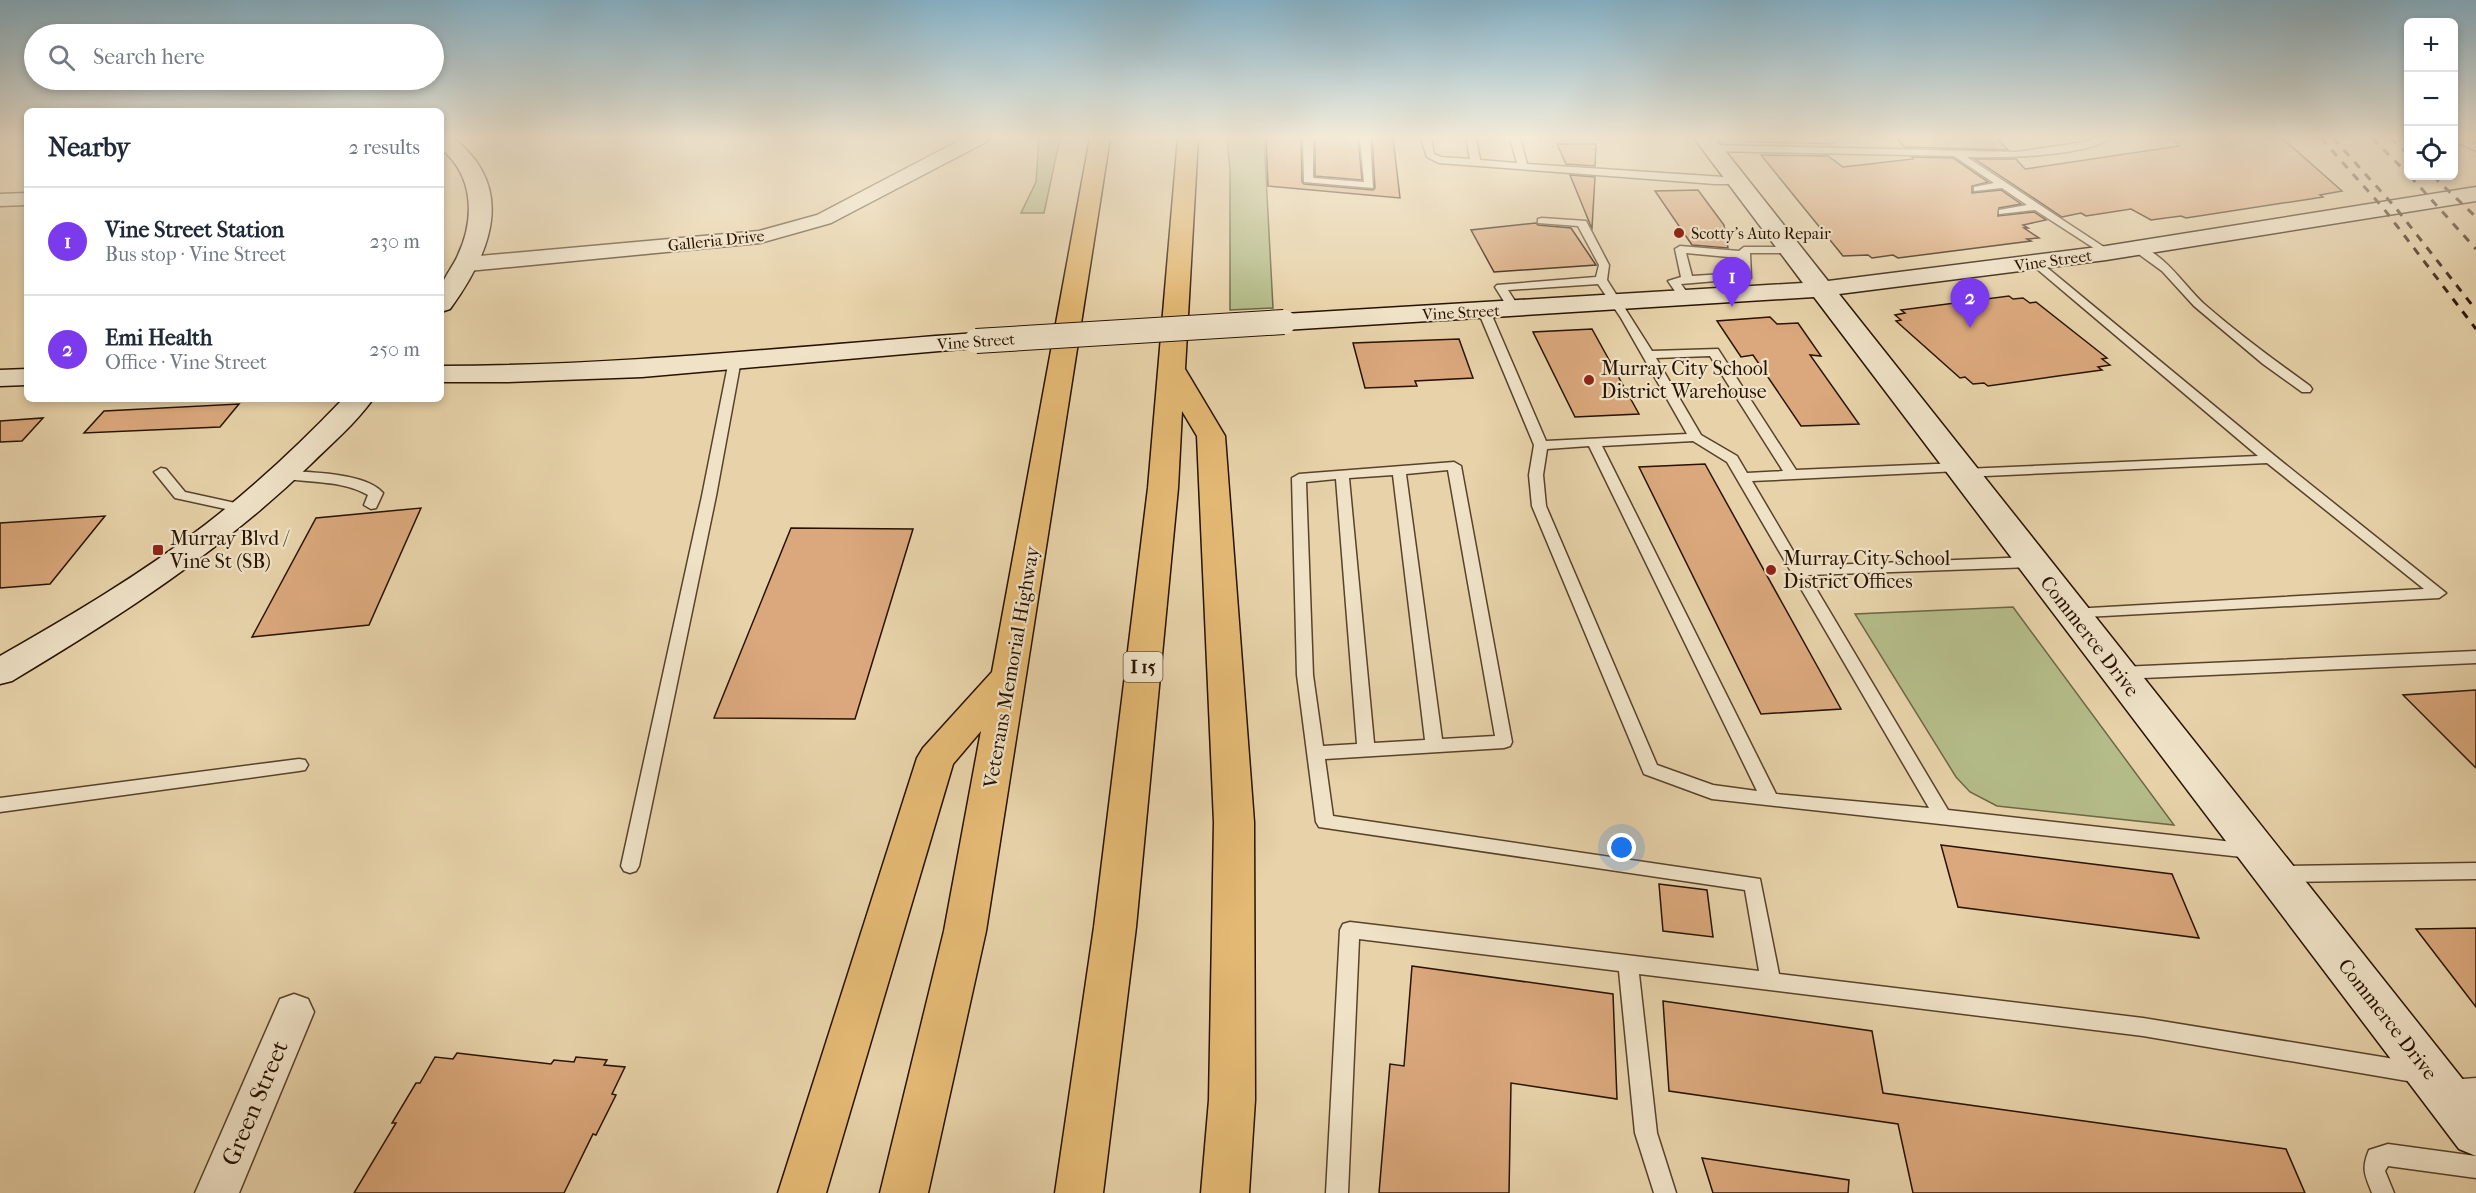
<!DOCTYPE html>
<html lang="en">
<head>
<meta charset="utf-8">
<style>
  :root { --surface:#fff; --page:#f2f2f3; --text:#1f2937; --muted:#747a83; --line:#e0e1e3; --accent:#7c3aed }
  body { margin:0; font-family:"IM FELL French Canon",serif; background:var(--page); color:var(--text) }
  .controls { position:absolute; right:18px; top:18px; display:grid; overflow:hidden; border-radius:9px; box-shadow:0 3px 9px #0003 }
  .controls button { width:54px; height:54px; display:grid; place-items:center; padding:0; border:0; border-bottom:2px solid var(--line); background:var(--surface); color:var(--text); font:30px sans-serif }
  .you { position:absolute; left:1622px; top:848px; width:21px; height:21px; margin:-15px; border:4px solid #fff; border-radius:50%; background:#1a73e8; box-shadow:0 0 0 9px #1a73e833 }
  .badge { display:grid; place-items:center; width:39px; height:39px; border-radius:50%; background:var(--accent); color:#fff; font-size:20px; font-weight:700 }
  .pin { position:absolute; translate:-50% -50px; filter:drop-shadow(0 2px 3px #0008) }
  .pin::after { content:''; position:absolute; top:32px; width:21px; height:18px; background:inherit; clip-path:polygon(0 0,100% 0,50% 100%) }
  .list { margin:0; padding:0; list-style:none }
  h2 { display:flex; justify-content:space-between; align-items:center; height:78px; margin:0; padding:0 24px; font-size:26px }
  h2 small { font-size:20px; font-weight:400; color:var(--muted) }
  .list li { display:grid; grid-template-columns:39px 1fr auto; gap:18px; align-items:center; box-sizing:border-box; height:108px; padding:0 24px; border-top:2px solid var(--line) }
  .list b { display:block; font-size:22px; white-space:nowrap }
  .list p { margin:0; font-size:20px; white-space:nowrap; color:var(--muted) }
  .list em { font-size:20px; font-style:normal; color:var(--muted) }
  .icon { flex:none; width:33px; height:33px; fill:none; stroke:currentColor; stroke-width:2; stroke-linecap:round; stroke-linejoin:round }
  .map { position:relative; flex:none; width:2476px; height:1193px; overflow:hidden }
  .search { position:absolute; background:var(--surface); box-shadow:0 3px 9px #0003; left:24px; top:24px; width:420px; height:66px; display:flex; align-items:center; gap:15px; box-sizing:border-box; padding:0 21px; border-radius:33px; color:var(--muted); font-size:22px }
  .panel { position:absolute; background:var(--surface); box-shadow:0 3px 9px #0003; left:24px; top:108px; width:420px; height:294px; border-radius:9px }
  .map>svg:first-child { display:block }
</style>
</head>
<body>
<div class="map">
<svg width="2476" height="1193" viewBox="0 0 2476 1193">
  <rect width="100%" height="100%" fill="#e7d2a9"/>
  <filter id="stains"><feTurbulence type="fractalNoise" baseFrequency=".00333" numOctaves="4"/><feColorMatrix values="0 0 0 0 .2 0 0 0 0 .09 0 0 0 0 .02 0 0 0 .5 -.17"/></filter>
  <radialGradient id="worn" r=".72"><stop offset=".6" stop-color="#630" stop-opacity="0"/><stop offset="1" stop-color="#630" stop-opacity=".3"/></radialGradient>
  <!-- green -->
  <g fill="#b4bc89" stroke="#6e6744" stroke-width="1.5">
    <polygon points="1039,138 1060,138 1044,213 1021,213 1036,182"/>
    <polygon points="1227,138 1264,138 1273,308 1230,310 1230,170"/>
    <polygon points="2013,607 2174,825 1997,806 1970,792 1956,777 1855,614"/>
  </g>
  <!-- building -->
  <g fill="#daa87c" stroke="#281200" stroke-width="1.5">
    <polygon points="1266,138 1301,138 1302,182 1304,184 1373,190 1375,188 1372,138 1393,138 1400,198 1268,186"/>
    <polygon points="1315,138 1358,138 1362,180 1315,176"/>
    <polygon points="1897,138 1997,138 2008,150 1904,147"/>
    <polygon points="2172,138 2282,138 2342,191 2320,195 2323,197 2186,218 2181,216 2151,220 2131,209 2086,216 2081,213 2062,217 1975,159 2016,159 2025,169 2179,146"/>
    <polygon points="1557,144 1596,144 1595,166 1566,164"/>
    <polygon points="1761,155 1828,156 1843,167 1913,159 1912,157 1953,158 1988,182 1972,186 1972,193 2001,190 2021,204 1999,208 1998,216 2034,212 2046,220 2023,225 2028,228 2024,228 2039,238 2027,239 2031,241 1898,258 1893,255 1872,258 1868,255 1843,256"/>
    <polygon points="1570,175 1595,177 1592,228 1590,224"/>
    <polygon points="1698,190 1724,225 1728,248 1692,245 1655,191"/>
    <polygon points="1536,223 1538,225 1571,228 1596,265 1494,272 1471,230"/>
    <polygon points="2009,296 2013,299 2023,298 2030,303 2036,302 2107,358 2102,359 2110,365 2098,367 2102,370 2058,376 1988,386 1984,383 1973,384 1965,377 1960,378 1896,321 1901,320 1895,315 1905,313 1901,310"/>
    <polygon points="1770,317 1777,324 1798,323 1821,356 1810,355 1859,424 1801,426 1753,355 1741,357 1717,321"/>
    <polygon points="1592,329 1639,414 1575,417 1533,332"/>
    <polygon points="1459,339 1473,378 1415,381 1417,386 1365,388 1353,343"/>
    <polygon points="239,404 220,427 84,433 104,411"/>
    <polygon points="43,418 22,441 0,442 0,421"/>
    <polygon points="1705,464 1841,709 1761,714 1639,467"/>
    <polygon points="421,508 369,625 252,637 316,518"/>
    <polygon points="105,516 50,584 0,588 0,523"/>
    <polygon points="791,528 913,529 855,719 714,718"/>
    <polygon points="2476,690 2476,768 2403,695"/>
    <polygon points="1941,845 2172,874 2199,938 1958,907"/>
    <polygon points="1659,884 1707,890 1713,937 1663,931"/>
    <polygon points="2476,928 2476,1007 2416,929"/>
    <polygon points="1412,966 1613,994 1617,1099 1511,1083 1509,1193 1379,1193 1390,1064 1404,1066"/>
    <polygon points="1663,1001 1872,1031 1883,1093 2286,1149 2305,1193 1913,1193 1898,1124 1669,1091"/>
    <polygon points="457,1053 551,1064 554,1060 574,1062 576,1057 607,1060 604,1065 625,1067 612,1094 616,1095 596,1135 593,1134 564,1193 354,1193 396,1123 392,1123 416,1083 420,1083 435,1057 453,1059"/>
    <polygon points="1702,1158 1849,1180 1848,1193 1713,1193"/>
  </g>
  <g fill="none" stroke-linecap="round" stroke-linejoin="round">
    <defs>
      <g id="lane">
        <polygon points="1303,138 1313,138 1313,178 1364,182 1360,138 1370,138 1373,188 1304,182"/>
        <polygon points="1421,138 1431,138 1434,154 1441,157 1470,159 1466,138 1476,138 1480,160 1517,163 1510,138 1520,138 1527,164 1739,178 1744,181 1739,184 1715,184 1439,163 1427,157"/>
        <polygon points="1741,138 1841,138 1832,143 1745,141"/>
        <path d="M2097 138H2111C2083 157 2002 158 1967 157L2110 251V255L2106 256 2035 210 1999 214V210L2027 205 2002 188 1974 191V187L1994 183 1954 156 1713 151 1708 148 1713 145 2016 152 2085 142Z"/>
        <polygon points="2454,138 2463,138 2476,144 2476,151 2454,141"/>
        <path d="M1542 218 1586 221 1609 265 1607 280 1652 351 1718 349 1796 470 1959 463 1964 464V469L2258 456 2030 263 2035 260 2039 261 2275 456 2446 593 2439 598 2067 618 2064 614 2067 610 2072 609 2424 589 2267 463 1964 477 1959 476V471L1752 481 1802 566 2032 557 2039 562 2032 567 1808 575 1948 810 2251 844 2257 846 2260 851 2257 856 2251 858 1712 799 1644 774 1532 506 1529 475 1534 445 1478 311 1484 308 1490 311 1546 441 1687 434 1621 318 1598 284 1508 290 1520 309 1514 312 1510 311 1495 287 1497 285 1596 277 1599 265 1578 226 1538 223V219ZM1710 356 1783 471 1747 473 1737 456 1701 435 1656 358ZM1693 441 1727 462 1929 808 1776 794 1602 446ZM1589 446 1757 791 1713 785 1657 765 1546 506 1543 475 1547 449Z"/>
        <path d="M2137 245C2165 254 2183 284 2203 303 2237 333 2274 360 2310 386L2312 389 2310 392H2302L2263 364 2194 306 2162 271 2133 250V246Z"/>
        <path d="M1680 246 1739 251 1744 247H1792L1797 250 1792 253H1750L1751 278 1681 284 1691 298 1685 301 1681 300 1668 281 1681 277 1675 249ZM1686 253 1739 258 1741 273 1692 276Z"/>
        <polygon points="735,356 741,360 716,496 639,866 636,871 630,873 624,871 621,866 702,496 729,360"/>
        <path d="M1454 462 1461 466 1512 742 1510 746 1504 748 1325 759 1333 816 1760 879 1779 974 2143 1018 2419 1063 2426 1066 2429 1073 2426 1080 2419 1083 2143 1036 1639 974 1657 1133 1676 1193H1654L1635 1133 1619 971 1359 939 1348 1193H1326L1340 930 1343 924 1350 922 1759 971 1745 890 1319 827 1316 822 1297 675 1292 478 1299 474ZM1448 470 1495 736 1442 739 1406 474ZM1393 475 1425 740 1374 743 1349 478ZM1336 479 1357 744 1323 746 1313 675 1306 482Z"/>
        <polygon points="161,468 166,469 185,492 249,506 251,509 244,513 175,498 154,472"/>
        <path d="M283 470C309 473 365 472 383 493L376 508 371 509 364 505 368 495C340 479 309 484 278 477L276 474Z"/>
        <polygon points="2476,651 2476,663 2121,679 2115,677 2113,673 2115,669 2121,667"/>
        <polygon points="299,759 305,760 308,765 305,770 299,771 0,812 0,798"/>
        <polygon points="2476,863 2476,879 2281,882 2275,879 2272,874 2275,869 2281,866"/>
        <polygon points="2476,1078 2476,1098 2449,1100 2442,1097 2438,1090 2442,1083 2449,1080"/>
        <path d="M2388 1144 2476 1156V1178L2388 1166 2385 1171 2394 1193H2372C2365 1175 2361 1169 2369 1150Z"/>
      </g>
      <g id="street">
        <polygon points="964,138 988,138 986,142 831,223 760,243 468,271 460,269 457,264 460,259 468,257 759,231 817,215"/>
        <polygon points="27,193 27,205 0,206 0,194"/>
        <polygon points="294,994 308,999 314,1012 239,1193 195,1193 280,999"/>
      </g>
      <g id="secondary">
        <path d="M441 138H453C518 188 490 254 450 309L441 312C441 304 440 295 441 288 443 278 454 265 458 255 475 219 474 175 441 149Z"/>
        <polygon points="1694,138 1715,138 1828,281 2106,246 2476,187 2476,201 2106,260 1839,294 2476,1096 2476,1156 2459,1149 1814,297 1284,330 1275,327 1271,322 1275,317 1284,314 1803,283"/>
        <path d="M976 333 985 335 989 341 985 347 642 377 508 382H441V366C620 366 798 346 976 333Z"/>
        <polygon points="27,369 27,385 0,386 0,370"/>
        <path d="M343 399H373C356 423 331 444 310 465 221 551 119 617 12 681L0 684V656C70 616 140 575 205 525 254 487 300 444 343 399Z"/>
      </g>
      <g id="highway">
        <polygon points="1090,138 1110,138 986,931 928,1193 880,1193 944,931 981,731 953,764 826,1193 778,1193 917,758 923,748 992,672"/>
        <polygon points="1178,138 1198,138 1185,369 1225,436 1254,822 1255,1100 1249,1193 1201,1193 1209,1100 1214,822 1197,436 1182,411 1178,488 1136,927 1103,1193 1055,1193 1094,927 1148,488"/>
      </g>
    </defs>
    <!-- lane casing -->
    <use href="#lane" stroke="#58422a" stroke-width="3"/>
    <!-- street casing -->
    <use href="#street" stroke="#58422a" stroke-width="3"/>
    <!-- secondary casing -->
    <use href="#secondary" stroke="#281200" stroke-width="3"/>
    <!-- highway casing -->
    <use href="#highway" stroke="#281200" stroke-width="3"/>
    <!-- lane -->
    <use href="#lane" fill="#efe2c7" fill-rule="evenodd"/>
    <!-- street -->
    <use href="#street" fill="#efe2c7" fill-rule="evenodd"/>
    <!-- secondary -->
    <use href="#secondary" fill="#efe2c7" fill-rule="evenodd"/>
    <!-- highway -->
    <use href="#highway" fill="#e4b974" fill-rule="evenodd"/>
    <!-- rail -->
    <g stroke="#281200" stroke-width="3" stroke-dasharray="8 8" stroke-linecap="butt">
      <polyline points="2321,138 2384,209 2476,329"/>
      <polyline points="2333,138 2395,207 2476,310"/>
      <polyline points="2372,138 2408,174"/>
      <polyline points="2390,138 2408,154"/>
      <polyline points="2410,176 2476,249"/>
      <polyline points="2433,176 2476,217"/>
    </g>
    <defs>
      <polyline id="secondary-bridge" points="976,341 1284,322"/>
    </defs>
    <!-- secondary-bridge casing -->
    <use href="#secondary-bridge" stroke="#281200" stroke-width="26" stroke-linecap="butt"/>
    <!-- secondary-bridge -->
    <use href="#secondary-bridge" stroke="#efe2c7" stroke-width="24"/>
  </g>
  <!-- sky -->
  <linearGradient id="sky" x2="0" y2="1"><stop stop-color="#87b6ce"/><stop offset="0.45" stop-color="#f4ebd8"/><stop offset="1" stop-color="#f4ebd8" stop-opacity="0"/></linearGradient>
  <rect width="2476" height="305" fill="url(#sky)"/>
  <!-- markers -->
  <g fill="#8f2418" stroke="#efe2c7" stroke-width="2">
    <circle cx="1679" cy="233" r="6"/>
    <circle cx="1589" cy="380" r="6"/>
    <rect x="152" y="544" width="12" height="12" rx="3"/>
    <circle cx="1771" cy="570" r="6"/>
  </g>
  <g text-anchor="middle" stroke-width="4.5" stroke-linejoin="round" paint-order="stroke">
    <!-- far-poi labels -->
    <g font-size="16" fill="#281200" stroke="#efe2c7" text-anchor="start">
      <text x="1691" y="239">Scotty’s Auto Repair</text>
    </g>
    <!-- far-street labels -->
    <g font-size="16" fill="#281200" stroke="#efe2c7">
      <text transform="translate(716 240) rotate(-6)" y="6">Galleria Drive</text>
      <text transform="translate(2053 260) rotate(-8)" y="6">Vine Street</text>
      <text transform="translate(1461 312) rotate(-3)" y="6">Vine Street</text>
      <text transform="translate(976 341) rotate(-4)" y="6">Vine Street</text>
    </g>
    <!-- shield labels -->
    <rect fill="#efe2c7" stroke="#64503c" stroke-width="1.5" x="1123.5" y="652" width="39" height="30" rx="4.5"/>
    <g font-size="18" font-weight="bold" fill="#281200">
      <text x="1143" y="673">I 15</text>
    </g>
    <!-- poi labels -->
    <g font-size="20" fill="#281200" stroke="#efe2c7" text-anchor="start">
      <text x="1601" y="375">Murray City School<tspan x="1601" dy="23">District Warehouse</tspan></text>
      <text x="170" y="545">Murray Blvd /<tspan x="170" dy="23">Vine St (SB)</tspan></text>
      <text x="1783" y="565">Murray City School<tspan x="1783" dy="23">District Offices</tspan></text>
    </g>
    <!-- street labels -->
    <g font-size="20" fill="#281200" stroke="#efe2c7">
      <text transform="translate(2090 636) rotate(52)" y="7">Commerce Drive</text>
      <text transform="translate(1011 667) rotate(-80)" y="7">Veterans Memorial Highway</text>
      <text transform="translate(2388 1019) rotate(52)" y="7">Commerce Drive</text>
    </g>
    <!-- near-street labels -->
    <g font-size="24" fill="#281200" stroke="#efe2c7">
      <text transform="translate(255 1103) rotate(-67)" y="8">Green Street</text>
    </g>
  </g>
  <rect width="100%" height="100%" filter="url(#stains)"/>
  <rect width="100%" height="100%" fill="url(#worn)"/>
</svg>
<div class="controls">
<button>+</button>
<button>−</button>
<button><svg class="icon" aria-label="locate" viewBox="0 0 24 24"><circle cx="12" cy="12" r="6"/><path d="M12 2v4M12 18v4M2 12h4M18 12h4"/></svg></button>
</div>
<div class="you"></div>
<div class="pin badge" style="left:1732px;top:307px">1</div>
<div class="pin badge" style="left:1970px;top:328px">2</div>
<div class="search"><svg class="icon" aria-label="search" viewBox="0 0 24 24"><circle cx="10" cy="10" r="6"/><path d="M15 15l6 6"/></svg>Search here</div>
<section class="panel">
<h2>Nearby<small>2 results</small></h2>
<ul class="list">
<li><span class="badge">1</span><div><b>Vine Street Station</b><p>Bus stop · Vine Street</p></div><em>230 m</em></li>
<li><span class="badge">2</span><div><b>Emi Health</b><p>Office · Vine Street</p></div><em>250 m</em></li>
</ul>
</section>
</div>
</body>
</html>
